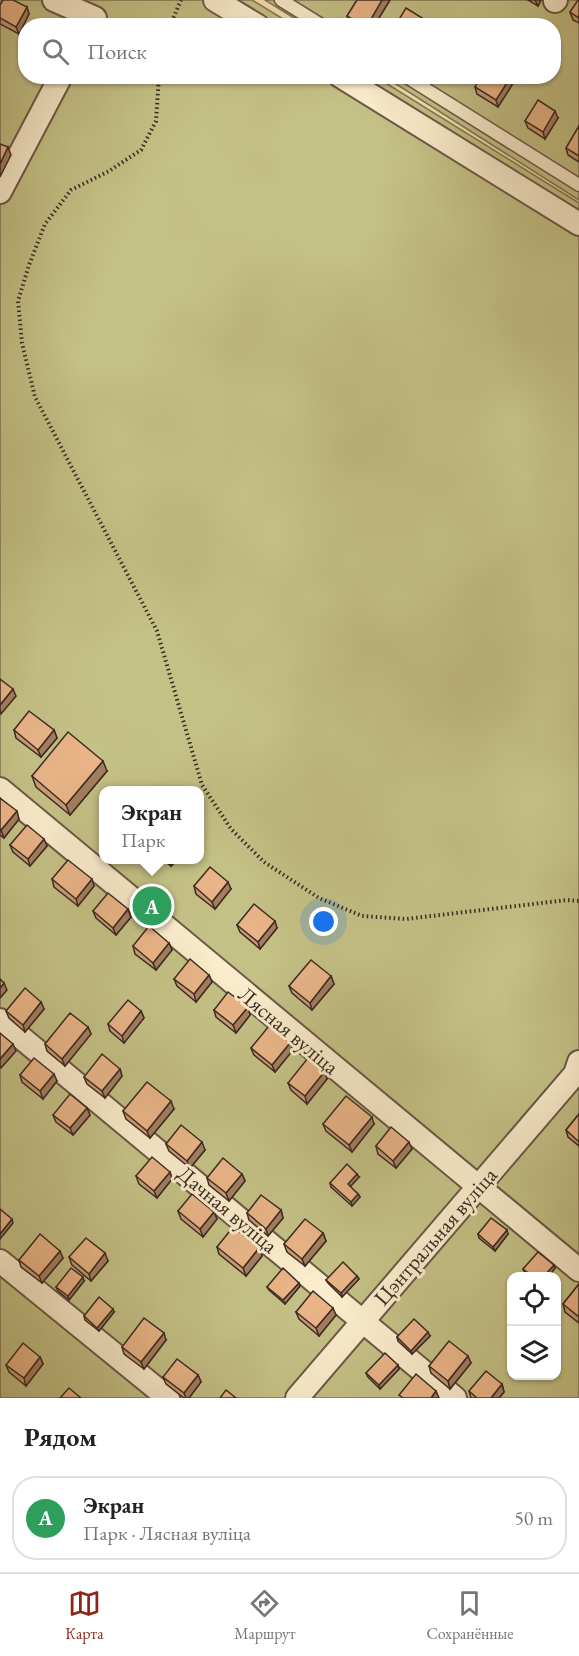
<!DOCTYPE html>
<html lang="ru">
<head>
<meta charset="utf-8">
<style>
  :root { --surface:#fff; --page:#f6f6f6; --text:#222; --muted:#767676; --line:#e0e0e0; --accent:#8f2418 }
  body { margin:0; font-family:"EB Garamond",serif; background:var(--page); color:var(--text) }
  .controls { position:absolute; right:18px; bottom:18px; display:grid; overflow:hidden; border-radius:12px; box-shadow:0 2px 4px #0004 }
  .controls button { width:54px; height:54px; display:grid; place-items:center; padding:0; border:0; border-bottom:2px solid var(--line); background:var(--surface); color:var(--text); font:30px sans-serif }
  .you { position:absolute; left:324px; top:922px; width:21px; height:21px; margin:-15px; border:4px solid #fff; border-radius:50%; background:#1a73e8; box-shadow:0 0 0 9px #1a73e833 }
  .badge { display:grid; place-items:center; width:39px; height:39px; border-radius:50%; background:var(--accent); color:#fff; font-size:20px; font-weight:700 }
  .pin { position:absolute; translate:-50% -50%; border:3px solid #fff; box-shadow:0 2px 6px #0006 }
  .popup { position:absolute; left:99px; top:786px; width:105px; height:78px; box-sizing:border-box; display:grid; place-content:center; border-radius:12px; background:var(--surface); filter:drop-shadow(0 2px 4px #0005); font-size:20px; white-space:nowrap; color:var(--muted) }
  .popup b { font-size:22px; color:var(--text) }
  .popup::after { content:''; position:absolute; left:50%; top:100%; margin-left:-12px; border:12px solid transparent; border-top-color:var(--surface) }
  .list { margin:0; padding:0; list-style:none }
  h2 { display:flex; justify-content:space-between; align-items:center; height:78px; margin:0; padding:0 24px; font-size:26px }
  h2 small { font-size:20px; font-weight:400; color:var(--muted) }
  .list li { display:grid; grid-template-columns:39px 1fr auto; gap:18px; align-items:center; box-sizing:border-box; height:84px; margin:0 12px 12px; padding:0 12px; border:2px solid var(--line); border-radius:24px }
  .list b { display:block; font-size:22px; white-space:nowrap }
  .list p { margin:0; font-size:20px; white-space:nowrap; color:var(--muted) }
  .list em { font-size:20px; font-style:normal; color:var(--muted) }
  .icon { flex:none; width:33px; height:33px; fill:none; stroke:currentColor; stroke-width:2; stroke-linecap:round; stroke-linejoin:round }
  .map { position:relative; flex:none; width:579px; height:1398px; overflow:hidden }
  .search { position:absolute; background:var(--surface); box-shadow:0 2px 4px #0004; left:18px; right:18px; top:18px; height:66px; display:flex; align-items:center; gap:15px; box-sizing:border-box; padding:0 21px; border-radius:24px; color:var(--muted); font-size:22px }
  .sheet { height:174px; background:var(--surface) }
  nav { display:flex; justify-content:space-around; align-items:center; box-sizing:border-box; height:84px; border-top:2px solid var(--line); background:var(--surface); font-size:16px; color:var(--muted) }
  nav a { display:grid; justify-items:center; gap:3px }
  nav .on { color:var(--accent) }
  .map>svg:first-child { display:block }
</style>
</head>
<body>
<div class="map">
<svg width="579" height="1398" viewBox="0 0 579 1398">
  <rect width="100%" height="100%" fill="#f8e1b0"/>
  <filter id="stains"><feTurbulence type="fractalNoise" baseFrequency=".00333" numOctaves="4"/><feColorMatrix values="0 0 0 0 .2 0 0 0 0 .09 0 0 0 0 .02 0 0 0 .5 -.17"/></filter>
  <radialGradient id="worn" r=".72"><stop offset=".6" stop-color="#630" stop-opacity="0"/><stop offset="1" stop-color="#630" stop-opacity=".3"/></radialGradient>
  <!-- green -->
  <g fill="#c4c186" stroke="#807654" stroke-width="1.5" fill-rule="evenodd">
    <path d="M0 0H252L293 25 26 26V76L376 77 579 203V1398H0ZM104 790H200V860H104ZM512 1276H556V1376H512Z"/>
    <polygon points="265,0 579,0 579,200 385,77 554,76 554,26 305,25"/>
  </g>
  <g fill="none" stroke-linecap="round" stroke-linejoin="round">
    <defs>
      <g id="lane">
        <polyline points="281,0 323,26"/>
        <polyline points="405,76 579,185"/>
      </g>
      <g id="street">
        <polyline points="54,0 95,18"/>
        <polyline points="215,0 258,26"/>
        <polyline points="555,1 556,0"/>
        <polyline points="340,76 579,224"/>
        <polyline points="0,192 61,76"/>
        <polyline points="0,789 579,1270"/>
        <polyline points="0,1020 455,1398"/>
        <polyline points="0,1261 168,1398"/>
        <polyline points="297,1398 575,1074 579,1062"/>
      </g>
    </defs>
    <!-- lane casing -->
    <use href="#lane" stroke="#6b5846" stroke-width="15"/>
    <!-- street casing -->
    <use href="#street" stroke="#6b5846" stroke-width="26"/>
    <!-- path -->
    <g stroke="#3c2a22" stroke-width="4" stroke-dasharray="1.5 3" stroke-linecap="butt">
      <polyline points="170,26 181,0"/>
      <polyline points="159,76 156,121 141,150 109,171 71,190 45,224 29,265 18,301 22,343 35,397 157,631 202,785 231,829 264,862 319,898 362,916 406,919 567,900 579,901"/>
    </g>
    <!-- lane -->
    <use href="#lane" stroke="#faeccc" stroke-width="12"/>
    <!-- street -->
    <use href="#street" stroke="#faeccc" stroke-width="22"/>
  </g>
  <!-- wall -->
  <g fill="#c89c75" stroke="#3c2a22" stroke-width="1.5">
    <polygon points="357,0 390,0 374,26 354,26 349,23 347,16"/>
    <polygon points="528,0 541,0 538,6"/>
    <polygon points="579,0 579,23 573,20 570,12"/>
    <polygon points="0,5 29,14 19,34 0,24"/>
    <polygon points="446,76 459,76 455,82"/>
    <polygon points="510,78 512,85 498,107 477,94 475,87"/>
    <polygon points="558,118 545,139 528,128 525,121"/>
    <polygon points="579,126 579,162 568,155 566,148"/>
    <polygon points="14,730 54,730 57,738 41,757 16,738"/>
    <polygon points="107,771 70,815 36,787 32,776"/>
    <polygon points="0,798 19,819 4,838 0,835"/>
    <polygon points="10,845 47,846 30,866 13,852"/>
    <polygon points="163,860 177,860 171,866"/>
    <polygon points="52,879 94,886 78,906 54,887"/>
    <polygon points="194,886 231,889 215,909 196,894"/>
    <polygon points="93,911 131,917 116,935 96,918"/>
    <polygon points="237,925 277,928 260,949 240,932"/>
    <polygon points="169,943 172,950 156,970 135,954 133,946"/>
    <polygon points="209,975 212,982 196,1002 177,986 174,979"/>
    <polygon points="331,976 334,984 312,1010 292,993 289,986"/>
    <polygon points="41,1002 44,1009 25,1032 9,1018 6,1011"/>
    <polygon points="214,1010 250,1015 236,1033 216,1017"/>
    <polygon points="141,1011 144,1018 124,1043 110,1031 108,1024"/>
    <polygon points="88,1027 91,1034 65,1066 47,1051 45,1044"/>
    <polygon points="290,1043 293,1050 275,1072 254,1055 251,1048"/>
    <polygon points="120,1069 122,1076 105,1098 87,1084 84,1077"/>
    <polygon points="20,1075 57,1081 43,1099 22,1082"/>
    <polygon points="327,1079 307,1104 291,1090 288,1083"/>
    <polygon points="87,1108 90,1115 73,1135 56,1122 53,1115"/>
    <polygon points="174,1109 150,1138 126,1119 123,1111"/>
    <polygon points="579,1114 579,1146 568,1137 566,1130"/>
    <polygon points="323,1124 374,1124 352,1152 326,1131"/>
    <polygon points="166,1144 205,1150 190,1168 169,1151"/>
    <polygon points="376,1146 412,1149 396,1168 378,1154"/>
    <polygon points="170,1172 172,1179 157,1198 139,1184 136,1176"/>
    <polygon points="242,1174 245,1181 229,1201 209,1185 207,1178"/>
    <polygon points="359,1177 350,1187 358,1194 360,1197 352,1206 331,1187 330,1183"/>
    <polygon points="281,1210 283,1218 268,1236 249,1220 247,1213"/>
    <polygon points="178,1211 214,1212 217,1219 203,1237 181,1219"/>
    <polygon points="323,1233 326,1241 305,1266 287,1252 284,1244"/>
    <polygon points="478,1234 508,1234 495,1251 479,1238"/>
    <polygon points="217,1247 262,1256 246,1276 219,1254"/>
    <polygon points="69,1257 108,1261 91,1281 72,1265"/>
    <polygon points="63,1258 42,1283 21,1267 19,1260"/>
    <polygon points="554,1265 555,1268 549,1276 529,1276 525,1273 523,1269"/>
    <polygon points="357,1276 359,1279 342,1297 328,1283 326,1280"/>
    <polygon points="84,1281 69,1300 58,1291 56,1287"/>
    <polygon points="299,1283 300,1286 285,1304 269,1290 267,1287"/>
    <polygon points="579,1284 579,1323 565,1312 563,1304"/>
    <polygon points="114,1312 99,1331 85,1320 84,1316"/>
    <polygon points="296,1312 336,1315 319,1336 299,1319"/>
    <polygon points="430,1336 412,1354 398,1341 397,1337"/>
    <polygon points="166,1340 144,1369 124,1354 122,1347"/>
    <polygon points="40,1357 43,1364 26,1386 9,1372 6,1365"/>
    <polygon points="471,1363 450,1389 431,1373 429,1366"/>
    <polygon points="398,1365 399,1369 380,1389 368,1377 366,1373"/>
    <polygon points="198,1375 201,1382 189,1398 184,1398 166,1384 163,1377"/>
    <polygon points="502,1384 504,1392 499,1398 471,1398 469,1391"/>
  </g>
  <!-- shaded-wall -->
  <g fill="#a37f5f" stroke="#3c2a22" stroke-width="1.5">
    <polygon points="382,0 390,0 374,26 367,26"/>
    <polygon points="535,0 541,0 538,6"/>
    <polygon points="27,7 29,14 19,34 16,27"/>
    <polygon points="455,76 459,76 455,82 454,79"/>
    <polygon points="510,78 512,85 498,107 496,100"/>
    <polygon points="555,111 558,118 545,139 543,132"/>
    <polygon points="8,147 11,155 0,177 0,164"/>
    <polygon points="13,689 16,696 1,714 0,710 0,705"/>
    <polygon points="54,730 57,738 41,757 38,750"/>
    <polygon points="103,761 107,771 70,815 66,805"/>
    <polygon points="17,811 19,819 4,838 1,830"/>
    <polygon points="44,839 47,846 30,866 28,859"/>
    <polygon points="172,860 177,860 171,866 170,863"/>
    <polygon points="92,879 94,886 78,906 76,899"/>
    <polygon points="228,882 231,889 215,909 212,902"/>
    <polygon points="128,909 131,917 116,935 113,928"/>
    <polygon points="275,921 277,928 260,949 258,942"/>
    <polygon points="169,943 172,950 156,970 153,963"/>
    <polygon points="209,975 212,982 196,1002 194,994"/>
    <polygon points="331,976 334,984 312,1010 310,1003"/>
    <polygon points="4,983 7,990 0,998 0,988"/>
    <polygon points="41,1002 44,1009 25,1032 23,1025"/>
    <polygon points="248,1007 250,1015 236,1033 233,1025"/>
    <polygon points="141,1011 144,1018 124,1043 122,1036"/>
    <polygon points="88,1027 91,1034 65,1066 62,1059"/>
    <polygon points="290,1043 293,1050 275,1072 272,1065"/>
    <polygon points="13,1044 16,1051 1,1068 0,1065 0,1059"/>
    <polygon points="120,1069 122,1076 105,1098 102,1091"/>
    <polygon points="325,1071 327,1079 307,1104 305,1096"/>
    <polygon points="54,1074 57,1081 43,1099 40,1091"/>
    <polygon points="171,1101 174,1109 150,1138 147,1131"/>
    <polygon points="87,1108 90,1115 73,1135 70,1128"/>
    <polygon points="372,1117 374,1124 352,1152 349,1145"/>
    <polygon points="202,1142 205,1150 190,1168 187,1161"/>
    <polygon points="409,1142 412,1149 396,1168 393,1161"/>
    <polygon points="170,1172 172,1179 157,1198 154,1191"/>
    <polygon points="242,1174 245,1181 229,1201 226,1193"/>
    <polygon points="357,1174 359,1177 349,1188 348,1184"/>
    <polygon points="358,1194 360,1197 352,1206 351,1202"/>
    <polygon points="281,1210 283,1218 268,1236 266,1229"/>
    <polygon points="214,1212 217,1219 203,1237 200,1229"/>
    <polygon points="12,1219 13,1223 0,1239 0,1234"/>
    <polygon points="507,1230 508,1234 495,1251 493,1247"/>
    <polygon points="323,1233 326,1241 305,1266 302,1259"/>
    <polygon points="259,1248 262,1256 246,1276 243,1268"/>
    <polygon points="60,1251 63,1258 42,1283 39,1276"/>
    <polygon points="105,1253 108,1261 91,1281 89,1274"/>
    <polygon points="554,1265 555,1268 549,1276 544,1276"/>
    <polygon points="357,1276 359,1279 342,1297 341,1293"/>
    <polygon points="83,1277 84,1281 69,1300 68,1296"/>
    <polygon points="299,1283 300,1286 285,1304 283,1300"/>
    <polygon points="333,1308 336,1315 319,1336 316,1328"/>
    <polygon points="113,1309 114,1312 99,1331 97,1328"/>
    <polygon points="428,1332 430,1336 412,1354 411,1351"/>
    <polygon points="164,1333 166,1340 144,1369 141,1362"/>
    <polygon points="468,1356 471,1363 450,1389 448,1381"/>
    <polygon points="40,1357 43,1364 26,1386 24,1378"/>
    <polygon points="398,1365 399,1369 380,1389 379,1385"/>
    <polygon points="198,1375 201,1382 189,1398 186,1398 184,1393"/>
    <polygon points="502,1384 504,1392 499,1398 491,1398"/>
    <polygon points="436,1391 439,1398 431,1398"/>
  </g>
  <!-- building -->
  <g fill="#e9b588" stroke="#3c2a22" stroke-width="1.5">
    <polygon points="3,0 13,0 27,7 16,27 0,18 0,5"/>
    <polygon points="357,0 382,0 367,26 363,26 347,16"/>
    <polygon points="578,0 579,0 579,18 570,12"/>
    <polygon points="406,8 427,21 424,26 395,26"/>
    <polygon points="52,20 62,26 49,26"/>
    <polygon points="481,76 508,76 510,78 496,100 475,87"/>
    <polygon points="538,100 555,111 543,132 525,121"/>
    <polygon points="579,126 579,156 566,148"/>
    <polygon points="0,144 8,147 0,164"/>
    <polygon points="0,679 13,689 0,705"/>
    <polygon points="29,711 54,730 38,750 14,730"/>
    <polygon points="68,732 103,761 66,805 32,776"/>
    <polygon points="0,798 17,811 1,830 0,829"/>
    <polygon points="27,825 44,839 28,859 10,845"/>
    <polygon points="68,860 92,879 76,899 52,879"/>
    <polygon points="210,867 228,882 212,902 194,886"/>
    <polygon points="108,893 128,909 113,928 93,911"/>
    <polygon points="254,904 275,921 258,942 237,925"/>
    <polygon points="149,926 169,943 153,963 133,946"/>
    <polygon points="190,959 209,975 194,994 174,979"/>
    <polygon points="311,960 331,976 310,1003 289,986"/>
    <polygon points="0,979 4,983 0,988"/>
    <polygon points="25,988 41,1002 23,1025 6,1011"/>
    <polygon points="228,992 248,1007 233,1025 214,1010"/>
    <polygon points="128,1000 141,1011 122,1036 108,1024"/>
    <polygon points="70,1013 88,1027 62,1059 45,1044"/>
    <polygon points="269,1026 290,1043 272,1065 251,1048"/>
    <polygon points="0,1033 13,1044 0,1059"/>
    <polygon points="102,1054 120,1069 102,1091 84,1077"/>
    <polygon points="34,1058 54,1074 40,1091 20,1075"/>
    <polygon points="308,1058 325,1071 305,1096 288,1083"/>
    <polygon points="147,1082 171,1101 147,1131 123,1111"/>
    <polygon points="70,1094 87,1108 70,1128 53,1115"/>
    <polygon points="346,1096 372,1117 349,1145 323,1124"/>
    <polygon points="579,1114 579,1142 566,1130"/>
    <polygon points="181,1125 202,1142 187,1161 166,1144"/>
    <polygon points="391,1127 409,1142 393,1161 376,1146"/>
    <polygon points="152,1157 170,1172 154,1191 136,1176"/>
    <polygon points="223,1158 242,1174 226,1193 207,1178"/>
    <polygon points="347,1164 357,1174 348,1184 358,1194 351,1202 330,1183"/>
    <polygon points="192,1194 214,1212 200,1229 178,1211"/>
    <polygon points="261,1195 281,1210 266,1229 247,1213"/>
    <polygon points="0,1209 12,1219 0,1234"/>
    <polygon points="491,1218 507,1230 493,1247 478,1234"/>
    <polygon points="305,1219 323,1233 302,1259 284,1244"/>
    <polygon points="233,1227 259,1248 243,1268 217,1247"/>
    <polygon points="40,1234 60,1251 39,1276 19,1260"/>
    <polygon points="86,1238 105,1253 89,1274 69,1257"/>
    <polygon points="538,1252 554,1265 544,1276 532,1276 523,1269"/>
    <polygon points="343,1262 357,1276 341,1293 326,1280"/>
    <polygon points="71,1268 83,1277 68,1296 56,1287"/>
    <polygon points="283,1268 299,1283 283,1300 267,1287"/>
    <polygon points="579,1284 579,1317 563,1304"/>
    <polygon points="313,1291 333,1308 316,1328 296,1312"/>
    <polygon points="99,1297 113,1309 97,1328 84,1316"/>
    <polygon points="144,1318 164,1333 141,1362 122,1347"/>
    <polygon points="414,1319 428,1332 411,1351 397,1337"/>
    <polygon points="449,1341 468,1356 448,1381 429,1366"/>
    <polygon points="23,1343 40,1357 24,1378 6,1365"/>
    <polygon points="385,1353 398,1365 379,1385 366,1373"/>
    <polygon points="177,1359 198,1375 184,1393 163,1377"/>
    <polygon points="486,1371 502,1384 491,1398 477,1398 469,1391"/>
    <polygon points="416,1374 436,1391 431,1398 403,1398 399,1395"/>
    <polygon points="69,1388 81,1398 60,1398"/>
    <polygon points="226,1390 236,1398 220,1398"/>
  </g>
  <g text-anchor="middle" stroke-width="6" stroke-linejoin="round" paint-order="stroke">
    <!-- street labels -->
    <g font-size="22" fill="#3c2a22" stroke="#faeccc">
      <text transform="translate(289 1030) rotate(40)" y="8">Лясная вуліца</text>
      <text transform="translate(228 1209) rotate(40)" y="8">Дачная вуліца</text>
      <text transform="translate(435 1236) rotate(-49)" y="8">Цэнтральная вуліца</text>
    </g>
  </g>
  <rect width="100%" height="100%" filter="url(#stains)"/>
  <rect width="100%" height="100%" fill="url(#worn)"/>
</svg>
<div class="controls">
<button><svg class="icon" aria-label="locate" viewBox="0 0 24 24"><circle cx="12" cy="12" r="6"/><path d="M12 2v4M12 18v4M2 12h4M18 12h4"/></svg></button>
<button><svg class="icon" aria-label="layers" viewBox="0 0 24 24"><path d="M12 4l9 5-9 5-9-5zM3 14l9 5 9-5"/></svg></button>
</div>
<div class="you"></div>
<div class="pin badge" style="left:152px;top:906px;background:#2e9e5b">A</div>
<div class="popup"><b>Экран</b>Парк</div>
<div class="search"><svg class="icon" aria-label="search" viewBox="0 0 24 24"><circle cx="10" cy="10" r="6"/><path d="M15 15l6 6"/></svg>Поиск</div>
</div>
<section class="sheet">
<h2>Рядом<small></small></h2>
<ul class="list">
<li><span class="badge" style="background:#2e9e5b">A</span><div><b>Экран</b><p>Парк · Лясная вуліца</p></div><em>50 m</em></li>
</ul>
</section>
<nav>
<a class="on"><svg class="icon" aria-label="map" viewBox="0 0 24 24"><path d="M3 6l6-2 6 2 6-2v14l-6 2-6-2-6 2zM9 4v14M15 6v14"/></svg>Карта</a>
<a><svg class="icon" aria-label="directions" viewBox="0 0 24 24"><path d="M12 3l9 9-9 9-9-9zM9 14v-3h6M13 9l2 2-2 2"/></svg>Маршрут</a>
<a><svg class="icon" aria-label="saved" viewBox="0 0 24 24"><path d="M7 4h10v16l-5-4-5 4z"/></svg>Сохранённые</a>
</nav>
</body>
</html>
